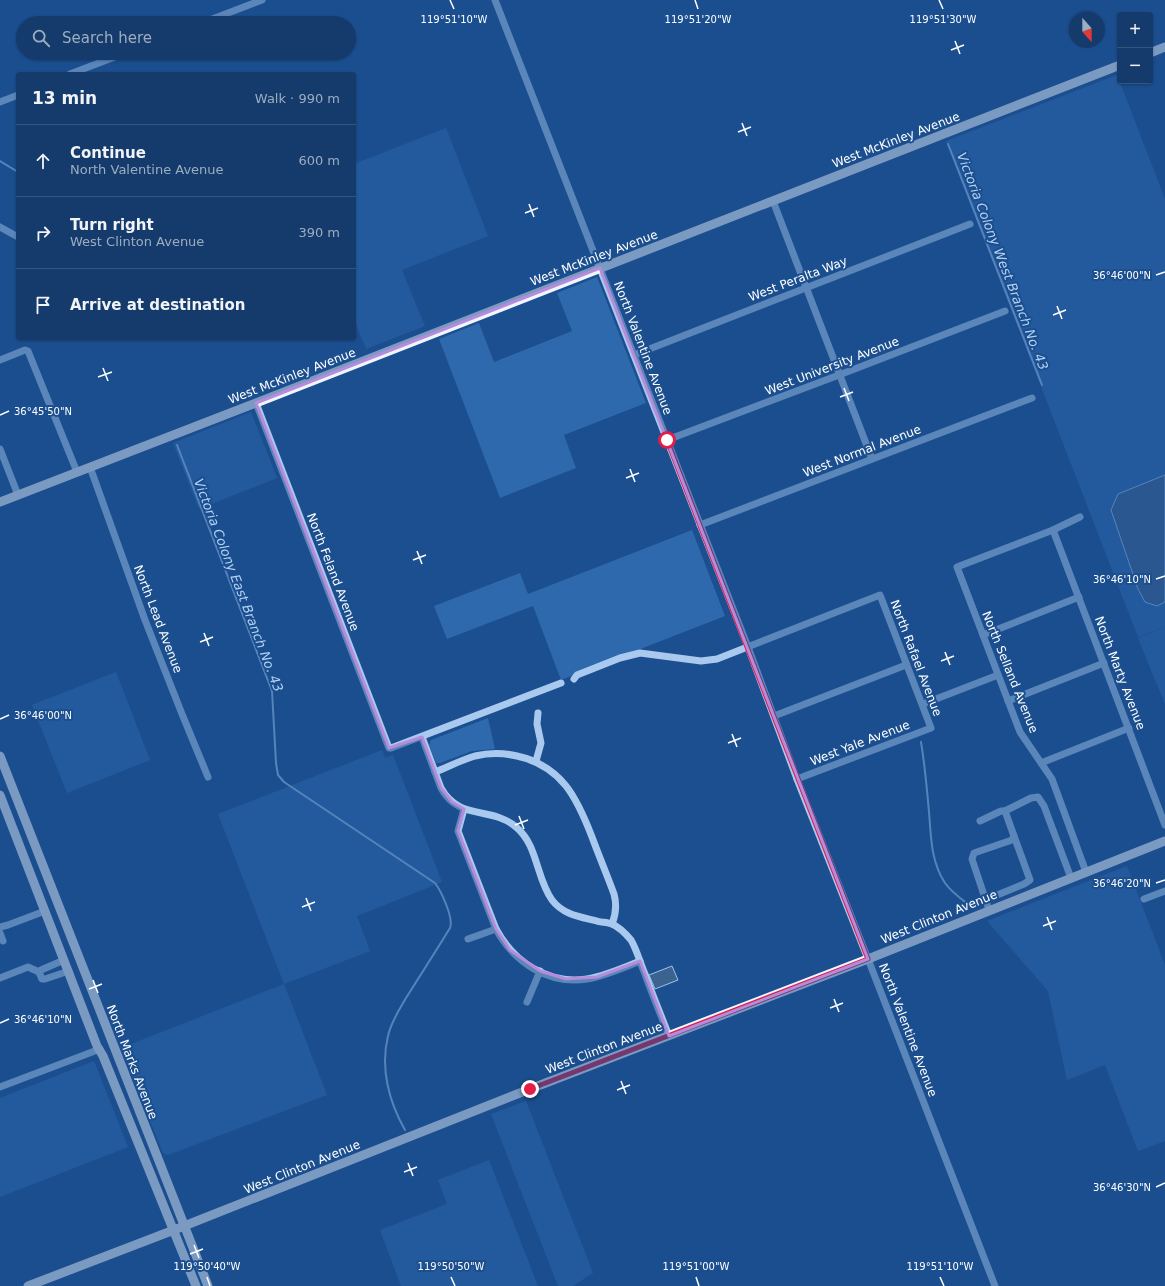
<!DOCTYPE html>
<html lang="en">
<head>
<meta charset="utf-8">
<style>
  :root { --surface:#143b6b; --page:#1d4271; --text:#f1f3f6; --muted:#9dadc1; --line:#33557e }
  body { margin:0; font-family:"DejaVu Sans",sans-serif; background:var(--page); color:var(--text) }
  .controls { position:absolute; right:12px; top:12px; display:grid; overflow:hidden; border-radius:4px; box-shadow:0 1px 3px #0004 }
  .controls button { width:36px; height:36px; display:grid; place-items:center; padding:0; border:0; border-bottom:1px solid var(--line); background:var(--surface); color:var(--text); font:20px sans-serif }
  .compass { position:absolute; left:1069px; top:12px; width:36px; height:36px; border-radius:50%; background:var(--surface); box-shadow:0 1px 3px #0004; rotate:159deg }
  .stop { position:absolute; width:12px; height:12px; margin:-9px; border:3px solid #e11d48; border-radius:50%; background:#fff }
  .stop.end { background:#e11d48; border-color:#fff; box-shadow:0 1px 4px #0008 }
  .list { margin:0; padding:0; list-style:none }
  h2 { display:flex; justify-content:space-between; align-items:center; height:52px; margin:0; padding:0 16px; font-size:17px }
  h2 small { font-size:13px; font-weight:400; color:var(--muted) }
  .list li { display:grid; grid-template-columns:26px 1fr auto; gap:12px; align-items:center; box-sizing:border-box; height:72px; padding:0 16px; border-top:1px solid var(--line) }
  .list b { display:block; font-size:15px; white-space:nowrap }
  .list p { margin:0; font-size:13px; white-space:nowrap; color:var(--muted) }
  .list em { font-size:13px; font-style:normal; color:var(--muted) }
  .icon { flex:none; width:22px; height:22px; fill:none; stroke:currentColor; stroke-width:2; stroke-linecap:round; stroke-linejoin:round }
  .map { position:relative; flex:none; width:1165px; height:1286px; overflow:hidden }
  .search { position:absolute; background:var(--surface); box-shadow:0 1px 3px #0004; left:16px; top:16px; width:340px; height:44px; display:flex; align-items:center; gap:10px; box-sizing:border-box; padding:0 14px; border-radius:22px; color:var(--muted); font-size:15px }
  .panel { position:absolute; background:var(--surface); box-shadow:0 1px 3px #0004; left:16px; top:72px; width:340px; height:268px; border-radius:4px }
  .map>svg:first-child { display:block }
</style>
</head>
<body>
<div class="map">
<svg width="1165" height="1286" viewBox="0 0 1165 1286">
  <rect width="100%" height="100%" fill="#1b4f8f"/>
  <!-- green -->
  <g fill="#2e69ad">
    <polygon points="1117,75 1165,199 1165,627 1138,637 946,141"/>
    <polygon points="446,128 488,236 402,270 425,326 366,349 354,319 354,164"/>
    <polygon points="597,277 646,403 564,435 576,468 500,498 439,339 479,323 494,362 572,331 557,293"/>
    <polygon points="251,412 277,478 199,509 173,443"/>
    <polygon points="692,530 725,616 561,680 533,606 447,639 434,606 520,573 528,594"/>
    <polygon points="1165,627 1165,704 1138,638"/>
    <polygon points="116,672 150,760 67,793 32,705"/>
    <polygon points="488,718 495,749 472,751 440,763 436,763 429,745 431,740"/>
    <polygon points="382,750 385,758 393,755 442,882 357,916 370,951 284,984 327,1095 168,1155 163,1153 121,1048 284,984 218,814"/>
    <polygon points="1127,866 1165,965 1165,1141 1138,1151 1105,1065 1067,1080 1048,991 987,921"/>
    <polygon points="94,1061 128,1147 0,1197 0,1098"/>
    <polygon points="526,1101 593,1273 573,1286 558,1286 491,1114"/>
    <polygon points="489,1160 538,1286 401,1286 380,1230 447,1204 438,1180"/>
  </g>
  <!-- water -->
  <g fill="#3c6290" stroke="#9cc4f0">
    <polygon points="1165,475 1165,602 1157,606 1145,602 1138,589 1111,510 1118,494"/>
    <polygon points="672,966 678,980 655,989 649,975"/>
  </g>
  <g fill="none" stroke-linecap="round" stroke-linejoin="round">
    <!-- stream -->
    <g stroke="#9cc4f0" stroke-width="2">
      <polyline points="948,144 1042,385"/>
      <polyline points="0,161 18,172"/>
      <path d="M177 445 272 691 276 763 278 775 284 782 435 883C441 891 454 918 450 928 436 951 421 974 406 998 399 1010 391 1022 388 1036 380 1068 389 1102 405 1130"/>
      <path d="M921 742C925 766 927 789 929 812 931 837 931 862 945 883 953 894 963 900 973 908"/>
    </g>
    <!-- minor -->
    <g stroke="#a9c9ee" stroke-width="7">
      <polyline points="495,0 748,647 797,779 868,959 995,1286"/>
      <polyline points="202,23 262,0"/>
      <polyline points="70,74 125,53"/>
      <polyline points="0,102 18,95"/>
      <polyline points="773,201 872,459"/>
      <polyline points="0,227 18,237"/>
      <polyline points="634,355 970,224"/>
      <polyline points="0,360 25,350 28,351 77,472"/>
      <polyline points="256,403 389,748 391,748 561,683"/>
      <polyline points="667,440 839,375 1005,311"/>
      <polyline points="0,449 18,495"/>
      <polyline points="90,467 145,620 182,714 208,777"/>
      <polyline points="1080,517 1053,530 957,567 1020,732 1052,779 1086,872"/>
      <polyline points="700,525 1032,398"/>
      <polyline points="1053,530 1165,825"/>
      <polyline points="983,635 1079,597"/>
      <polyline points="574,679 577,675 620,658 640,653 701,661 717,659 880,595 931,728 797,779"/>
      <polyline points="1008,701 1104,663"/>
      <polyline points="923,704 998,675"/>
      <polyline points="774,716 906,665"/>
      <path d="M422 737 441 788C459 821 492 806 516 827 538 845 536 878 552 900 564 916 583 917 601 922 604 922 609 923 612 924 619 927 626 934 631 940 637 950 640 963 645 974 652 994 661 1015 669 1036"/>
      <polyline points="536,761 541,743 537,724 538,713"/>
      <polyline points="1041,763 1129,728"/>
      <path d="M435 772C448 767 461 760 475 756 488 753 504 753 517 756 562 766 577 798 592 837 599 856 607 875 614 894 617 905 616 914 612 924"/>
      <path d="M464 809 458 831 496 929C514 962 548 985 587 979 605 976 623 968 640 961"/>
      <polyline points="1005,811 1031,798 1038,797 1044,806 1071,878"/>
      <polyline points="980,821 1001,811 1005,811 1014,836 1012,840 974,853 972,859 989,910"/>
      <polyline points="1144,899 1165,891"/>
      <polyline points="985,900 1024,884 1030,880 1014,836"/>
      <polyline points="0,927 8,925 45,911"/>
      <polyline points="0,933 3,941"/>
      <polyline points="468,939 496,929"/>
      <polyline points="64,960 41,970 39,972 42,979 45,979 69,971"/>
      <polyline points="0,978 28,967 39,972"/>
      <polyline points="527,1002 540,971"/>
      <polyline points="0,1087 100,1049"/>
    </g>
    <!-- major -->
    <g stroke="#f0f6ff" stroke-width="9">
      <polyline points="1150,53 1165,47"/>
      <polyline points="0,502 256,403 1120,65"/>
      <polyline points="0,756 208,1286"/>
      <polyline points="0,795 97,1046 103,1056 196,1286"/>
      <polyline points="28,1286 174,1230 530,1089 868,959 1165,841"/>
    </g>
  </g>
  <g fill="none" stroke-linecap="round" stroke-linejoin="round">
    <!-- route -->
    <path stroke="#e11d48" stroke-width="5" d="M530 1089 868 959C800 786 734 613 667 440"/>
  </g>
  <!-- marked area -->
  <path d="M0 0H1165V1286H0ZM600 268 868 959 669 1036 640 961 597 977 566 979 540 971 510 950 496 929 458 831 464 809 452 802 441 788 422 737 389 748 256 403Z" fill="#1b4f8f" fill-opacity=".55" fill-rule="evenodd"/>
  <path fill="none" stroke="#b68bdc" stroke-width="3" stroke-linejoin="round" d="M600 268 868 959 669 1036 640 961 597 977 566 979 540 971 510 950 496 929 458 831 464 809 452 802 441 788 422 737 389 748 256 403Z"/>
  <!-- ticks -->
  <path fill="none" stroke="#fff" stroke-width="1.5" d="M450 0 454 9M695 0 698 9M939 0 943 9M955 41 960 54M951 50 964 45M742 123 747 136M738 132 751 127M529 204 534 217M525 213 538 208M1156 275 1165 272M1057 306 1062 319M1053 315 1066 310M103 368 108 381M98 377 112 372M844 388 849 401M840 397 853 392M0 415 9 411M630 469 635 482M626 478 639 473M417 551 422 564M413 560 426 555M1156 579 1165 576M204 633 209 646M200 642 213 637M945 652 950 665M941 661 954 656M0 719 9 715M732 734 737 747M728 743 741 738M519 816 524 829M515 825 528 820M1156 883 1165 880M306 898 311 911M302 907 315 902M1047 917 1052 930M1043 926 1056 921M93 980 98 993M89 989 102 984M834 999 839 1012M830 1008 843 1003M0 1023 9 1019M621 1081 626 1094M617 1090 630 1085M408 1163 413 1176M404 1172 417 1167M1156 1187 1165 1183M194 1245 199 1258M190 1254 203 1249M207 1277 210 1286M451 1277 455 1286M696 1277 699 1286M940 1277 944 1286"/>
  <g text-anchor="middle" stroke-width="4" stroke-linejoin="round" paint-order="stroke">
    <!-- street labels -->
    <g font-size="12" fill="#fff" stroke="#1b4f8f">
      <text transform="translate(896 140) rotate(-21)" y="4">West McKinley Avenue</text>
      <text transform="translate(594 258) rotate(-21)" y="4">West McKinley Avenue</text>
      <text transform="translate(798 279) rotate(-21)" y="4">West Peralta Way</text>
      <text transform="translate(643 348) rotate(69)" y="4">North Valentine Avenue</text>
      <text transform="translate(832 366) rotate(-21)" y="4">West University Avenue</text>
      <text transform="translate(292 376) rotate(-21)" y="4">West McKinley Avenue</text>
      <text transform="translate(862 451) rotate(-21)" y="4">West Normal Avenue</text>
      <text transform="translate(333 572) rotate(69)" y="4">North Feland Avenue</text>
      <text transform="translate(158 619) rotate(69)" y="4">North Lead Avenue</text>
      <text transform="translate(916 658) rotate(69)" y="4">North Rafael Avenue</text>
      <text transform="translate(1010 672) rotate(68)" y="4">North Selland Avenue</text>
      <text transform="translate(1120 673) rotate(69)" y="4">North Marty Avenue</text>
      <text transform="translate(860 743) rotate(-21)" y="4">West Yale Avenue</text>
      <text transform="translate(939 917) rotate(-22)" y="4">West Clinton Avenue</text>
      <text transform="translate(908 1030) rotate(69)" y="4">North Valentine Avenue</text>
      <text transform="translate(604 1048) rotate(-21)" y="4">West Clinton Avenue</text>
      <text transform="translate(132 1062) rotate(69)" y="4">North Marks Avenue</text>
      <text transform="translate(302 1167) rotate(-22)" y="4">West Clinton Avenue</text>
    </g>
    <!-- water labels -->
    <g font-size="13" font-style="italic" fill="#b5d3f5" stroke="#1b4f8f">
      <text transform="translate(1003 261) rotate(69)" y="5">Victoria Colony West Branch No. 43</text>
      <text transform="translate(239 585) rotate(69)" y="5">Victoria Colony East Branch No. 43</text>
    </g>
  </g>
  <g font-size="10" text-anchor="middle" fill="#fff" stroke="#1b4f8f" stroke-width="4" stroke-linejoin="round" paint-order="stroke">
    <text x="454" y="23">119°51'10"W</text>
    <text x="698" y="23">119°51'20"W</text>
    <text x="943" y="23">119°51'30"W</text>
    <text x="1122" y="279">36°46'00"N</text>
    <text x="43" y="415">36°45'50"N</text>
    <text x="1122" y="583">36°46'10"N</text>
    <text x="43" y="719">36°46'00"N</text>
    <text x="1122" y="887">36°46'20"N</text>
    <text x="43" y="1023">36°46'10"N</text>
    <text x="1122" y="1191">36°46'30"N</text>
    <text x="207" y="1270">119°50'40"W</text>
    <text x="451" y="1270">119°50'50"W</text>
    <text x="696" y="1270">119°51'00"W</text>
    <text x="940" y="1270">119°51'10"W</text>
  </g>
</svg>
<div class="controls">
<button>+</button>
<button>−</button>
</div>
<svg class="compass" viewBox="-18 -18 36 36"><path d="M0-13l5 13h-10z" fill="#e53935"/><path d="M0 13l5-13h-10z" fill="#9dadc1"/></svg>
<div class="stop" style="left:667px;top:440px"></div>
<div class="stop end" style="left:530px;top:1089px"></div>
<div class="search"><svg class="icon" aria-label="search" viewBox="0 0 24 24"><circle cx="10" cy="10" r="6"/><path d="M15 15l6 6"/></svg>Search here</div>
<section class="panel">
<h2>13 min<small>Walk · 990 m</small></h2>
<ul class="list">
<li><svg class="icon" aria-label="ahead" viewBox="0 0 24 24"><path d="M12 20V5M6 11l6-6 6 6"/></svg><div><b>Continue</b><p>North Valentine Avenue</p></div><em>600 m</em></li>
<li><svg class="icon" aria-label="right" viewBox="0 0 24 24"><path d="M7 20v-9h11M14 6l5 5-5 5"/></svg><div><b>Turn right</b><p>West Clinton Avenue</p></div><em>390 m</em></li>
<li><svg class="icon" aria-label="arrive" viewBox="0 0 24 24"><path d="M6 21V4h12l-3 4 3 4H6"/></svg><div><b>Arrive at destination</b></div></li>
</ul>
</section>
</div>
</body>
</html>
